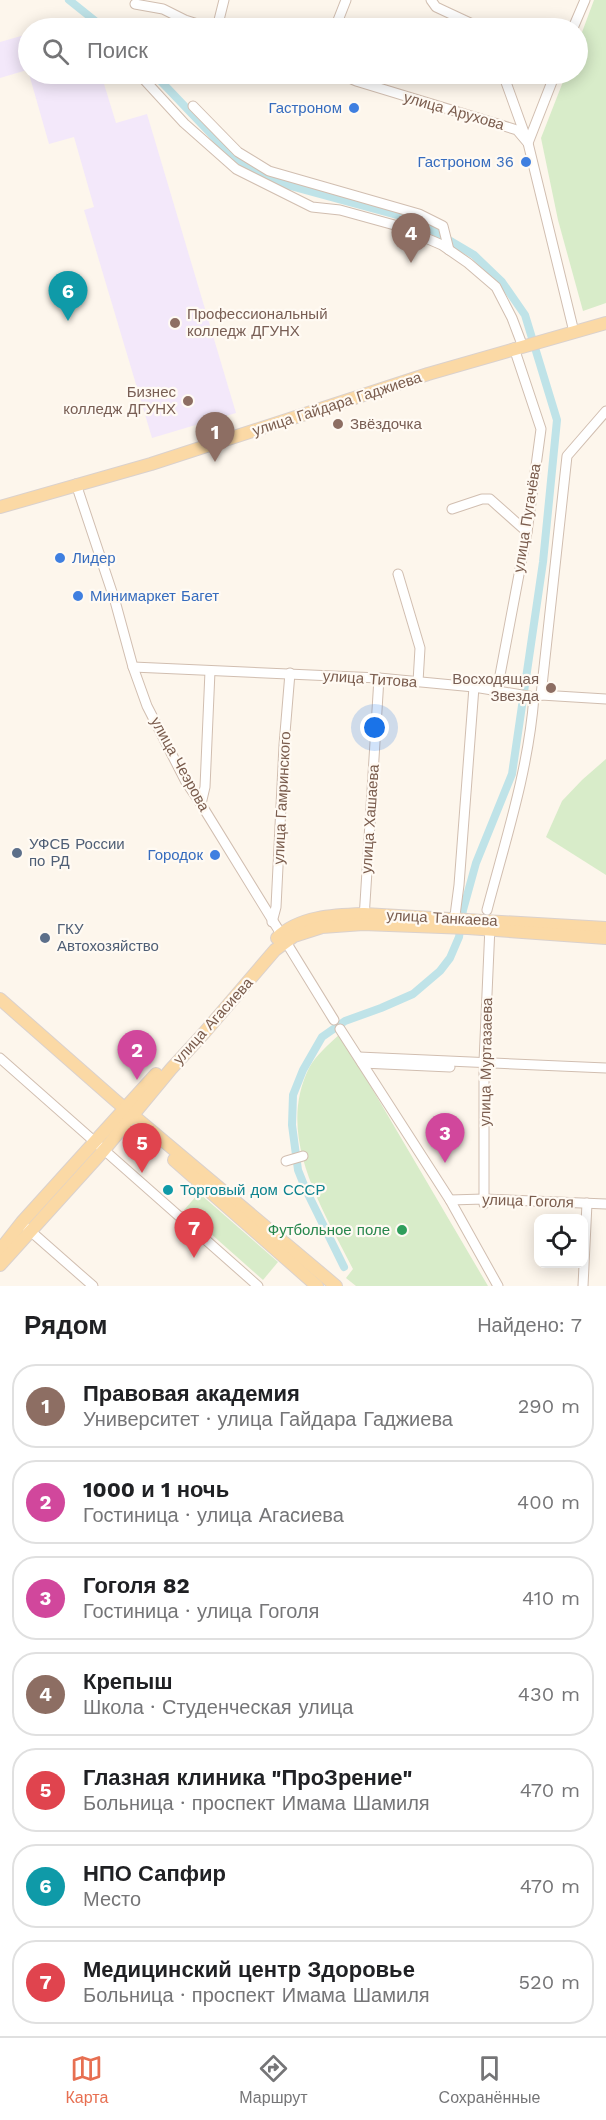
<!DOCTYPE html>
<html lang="ru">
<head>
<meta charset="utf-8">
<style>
  :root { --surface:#fff; --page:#f2f2f2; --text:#202124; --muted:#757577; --line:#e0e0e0; --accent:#e76f51 }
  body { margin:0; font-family:"Work Sans",sans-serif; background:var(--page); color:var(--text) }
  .controls { position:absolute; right:18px; bottom:18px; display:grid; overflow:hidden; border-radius:12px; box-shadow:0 3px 15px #0003 }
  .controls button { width:54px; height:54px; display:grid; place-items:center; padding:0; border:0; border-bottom:2px solid var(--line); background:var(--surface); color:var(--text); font:30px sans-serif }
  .you { position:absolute; left:375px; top:728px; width:21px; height:21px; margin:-15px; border:4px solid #fff; border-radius:50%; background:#1a73e8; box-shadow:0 0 0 9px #1a73e833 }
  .badge { display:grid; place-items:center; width:39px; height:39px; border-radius:50%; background:var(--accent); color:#fff; font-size:20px; font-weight:700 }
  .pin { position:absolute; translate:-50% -50px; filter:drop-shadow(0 2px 3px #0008) }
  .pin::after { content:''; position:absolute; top:32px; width:21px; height:18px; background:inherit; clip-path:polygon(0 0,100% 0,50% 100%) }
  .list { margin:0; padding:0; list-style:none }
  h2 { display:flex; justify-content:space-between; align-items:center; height:78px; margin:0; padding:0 24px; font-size:26px }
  h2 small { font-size:20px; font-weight:400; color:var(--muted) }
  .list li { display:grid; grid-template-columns:39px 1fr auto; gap:18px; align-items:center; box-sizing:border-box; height:84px; margin:0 12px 12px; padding:0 12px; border:2px solid var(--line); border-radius:24px }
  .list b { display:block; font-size:22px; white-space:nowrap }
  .list p { margin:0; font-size:20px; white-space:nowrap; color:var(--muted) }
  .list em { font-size:20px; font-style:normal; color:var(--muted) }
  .icon { flex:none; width:33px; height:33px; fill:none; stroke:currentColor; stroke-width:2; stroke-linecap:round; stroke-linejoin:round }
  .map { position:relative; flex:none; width:606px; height:1286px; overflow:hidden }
  .search { position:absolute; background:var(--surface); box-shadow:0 3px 15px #0003; left:18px; right:18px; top:18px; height:66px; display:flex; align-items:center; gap:15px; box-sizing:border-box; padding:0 21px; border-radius:33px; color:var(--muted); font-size:22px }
  .sheet { height:750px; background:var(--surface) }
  nav { display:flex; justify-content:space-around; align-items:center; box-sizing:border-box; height:84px; border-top:2px solid var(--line); background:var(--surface); font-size:16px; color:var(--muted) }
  nav a { display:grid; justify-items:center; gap:3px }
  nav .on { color:var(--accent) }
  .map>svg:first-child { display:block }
</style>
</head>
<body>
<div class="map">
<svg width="606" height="1286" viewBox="0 0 606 1286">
  <rect width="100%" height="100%" fill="#fdf6ec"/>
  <!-- education -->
  <g fill="#f3e8fa">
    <polygon points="28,34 28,73 27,70 0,78 0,42"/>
    <polygon points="29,74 101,74 116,123 147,114 236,413 152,438 84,210 94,207 74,137 49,144"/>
  </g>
  <!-- green -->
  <g fill="#d8ecc9">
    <polygon points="594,0 606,0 606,303 583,311 558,220 541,138 566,74 578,74 578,43"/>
    <polygon points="606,759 606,875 546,837 562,801 582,780"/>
    <path d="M340 1034 488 1286H356L346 1278 353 1269C323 1209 275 1137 309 1068 316 1055 329 1044 340 1034Z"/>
    <polygon points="199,1193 278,1262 263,1280 184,1210"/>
  </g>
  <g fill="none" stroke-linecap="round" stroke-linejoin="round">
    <!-- canal -->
    <g stroke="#bfe3e8" stroke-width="8">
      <polyline points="69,0 104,28"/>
      <polyline points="154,74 233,157 283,184 415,220 474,255 502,282 525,315 557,420 543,562 512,774 476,863 463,910 459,937 450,958 440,971 413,994 381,1008 345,1021 322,1037 303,1070 293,1095 292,1125 298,1170 306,1190 344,1267"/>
    </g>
    <defs>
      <g id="minor">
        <polyline points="431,0 436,7 481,28"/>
        <polyline points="135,4 163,9 185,20 210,28"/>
        <polyline points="217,28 224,0"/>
        <polyline points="335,28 346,0"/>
        <polyline points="573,28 585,0"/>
        <polyline points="139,74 184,123 236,169 312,207 340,210 398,226 442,245 468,263 496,287 512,318 523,347"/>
        <polyline points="340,74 356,81 517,130 528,143 574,332"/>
        <polyline points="503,74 525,135"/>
        <polyline points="193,106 238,152 269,171 419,214 443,226 449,250"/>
        <polyline points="528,143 555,74"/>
        <polyline points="76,484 115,601 133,667 147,706 186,782 201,804 334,1020"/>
        <polyline points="452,509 482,499 490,499 527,532"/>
        <polyline points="398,574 420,648 418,682"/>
        <polyline points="133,667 379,678 474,687 534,697 541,695 606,699"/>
        <polyline points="497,691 527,532 541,429 514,348"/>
        <polyline points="541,695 567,456 606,411"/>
        <polyline points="201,804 205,787 210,671"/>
        <path d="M487 910C506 838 528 772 534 697"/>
        <polyline points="364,919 379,678"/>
        <polyline points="272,922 276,907 284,745 290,673"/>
        <polyline points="454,923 459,885 474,687"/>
        <polyline points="340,1029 450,1200 498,1286"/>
        <polyline points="359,1057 606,1068"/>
        <polyline points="0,1058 258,1286"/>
        <polyline points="362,1063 450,1067"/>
        <polyline points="286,1161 303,1156"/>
        <polyline points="450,1200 484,1199 606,1204"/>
        <polyline points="484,1204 484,1062 490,926"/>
        <polyline points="27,1228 93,1286"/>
        <polyline points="583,1286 587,1203"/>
      </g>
      <g id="major">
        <polyline points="0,507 151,464 428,374 606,323"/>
        <path d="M277 938C299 916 335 915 364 914L606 928"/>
        <polyline points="0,999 116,1101 336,1286"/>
        <polyline points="174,1160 317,1286"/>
        <polyline points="0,1250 22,1222 156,1074"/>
        <polyline points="0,1265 104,1150 171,1069 204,1033 275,950 294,936 322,927 363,924 468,928 606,938"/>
      </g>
    </defs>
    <!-- minor casing -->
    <use href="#minor" stroke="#d1beb0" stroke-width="11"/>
    <!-- major casing -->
    <use href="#major" stroke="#dad1cd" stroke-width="14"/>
    <!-- minor -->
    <use href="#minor" stroke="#fff" stroke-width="9"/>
    <!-- major -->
    <use href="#major" stroke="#fbd9a5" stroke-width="12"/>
  </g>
  <!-- markers -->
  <g fill="#3f7fe0" stroke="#fffaf3" stroke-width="2">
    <circle cx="354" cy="108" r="6"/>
    <circle cx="526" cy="162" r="6"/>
    <circle cx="60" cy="558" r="6"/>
    <circle cx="78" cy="596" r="6"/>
    <circle cx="215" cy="855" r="6"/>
  </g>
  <g fill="#8d6e63" stroke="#fffaf3" stroke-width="2">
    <circle cx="175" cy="323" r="6"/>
    <circle cx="188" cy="401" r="6"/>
    <circle cx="338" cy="424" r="6"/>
    <circle cx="551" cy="688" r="6"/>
  </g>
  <g fill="#5c6f8a" stroke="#fffaf3" stroke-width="2">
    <circle cx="17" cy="853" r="6"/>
    <circle cx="45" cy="938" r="6"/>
  </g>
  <circle fill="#0f9aa8" stroke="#fffaf3" stroke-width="2" cx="168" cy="1190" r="6"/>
  <circle fill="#2e9e5b" stroke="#fffaf3" stroke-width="2" cx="402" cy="1230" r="6"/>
  <g text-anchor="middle" stroke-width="4.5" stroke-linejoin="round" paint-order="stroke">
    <!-- shop labels -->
    <g font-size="15" fill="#366cbe" stroke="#fffaf3" text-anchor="end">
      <text x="342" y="113">Гастроном</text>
      <text x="514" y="167">Гастроном 36</text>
      <text x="72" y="563" text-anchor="start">Лидер</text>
      <text x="90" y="601" text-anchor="start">Минимаркет Багет</text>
      <text x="203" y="860">Городок</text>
    </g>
    <!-- street labels -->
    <g font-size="15" fill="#7a5c4d" stroke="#fffaf3">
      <text transform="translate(454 111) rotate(16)" y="5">улица Арухова</text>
      <text transform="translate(337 404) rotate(-18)" y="5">улица Гайдара Гаджиева</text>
      <text transform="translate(527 518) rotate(-81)" y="5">улица Пугачёва</text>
      <text transform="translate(370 679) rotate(4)" y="5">улица Титова</text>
      <text transform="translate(180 764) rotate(61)" y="5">улица Чеэрова</text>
      <text transform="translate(282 798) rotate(-87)" y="5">улица Гамринского</text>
      <text transform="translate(370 819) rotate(-86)" y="5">улица Хашаева</text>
      <text transform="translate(442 918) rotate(3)" y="5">улица Танкаева</text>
      <text transform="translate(213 1021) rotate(-48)" y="5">улица Агасиева</text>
      <text transform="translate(486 1062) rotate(-89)" y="5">улица Муртазаева</text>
      <text transform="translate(528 1201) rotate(2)" y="5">улица Гоголя</text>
    </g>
    <!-- education labels -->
    <g font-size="15" fill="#785e54" stroke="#fffaf3" text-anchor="start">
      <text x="187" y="319">Профессиональный<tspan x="187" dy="17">колледж ДГУНХ</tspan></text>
      <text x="176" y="397" text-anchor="end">Бизнес<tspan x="176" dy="17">колледж ДГУНХ</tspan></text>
      <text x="350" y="429">Звёздочка</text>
      <text x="539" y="684" text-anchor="end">Восходящая<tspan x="539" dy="17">Звезда</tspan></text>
    </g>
    <!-- service labels -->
    <g font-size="15" fill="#4e5e75" stroke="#fffaf3" text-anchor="start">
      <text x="29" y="849">УФСБ России<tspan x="29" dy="17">по РД</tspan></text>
      <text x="57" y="934">ГКУ<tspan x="57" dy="17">Автохозяйство</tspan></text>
    </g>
    <!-- culture labels -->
    <g font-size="15" fill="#0d838f" stroke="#fffaf3" text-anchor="start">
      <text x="180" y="1195">Торговый дом СССР</text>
    </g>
    <!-- leisure labels -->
    <g font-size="15" fill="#27864d" stroke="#fffaf3" text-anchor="end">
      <text x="390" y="1235">Футбольное поле</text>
    </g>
  </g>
</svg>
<div class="controls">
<button><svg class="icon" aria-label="locate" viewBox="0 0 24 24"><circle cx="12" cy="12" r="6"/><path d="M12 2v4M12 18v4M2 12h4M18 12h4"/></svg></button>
</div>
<div class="you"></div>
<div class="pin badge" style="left:215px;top:462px;background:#8d6e63">1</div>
<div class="pin badge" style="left:137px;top:1080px;background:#d1479c">2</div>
<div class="pin badge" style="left:445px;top:1163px;background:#d1479c">3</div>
<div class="pin badge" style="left:411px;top:263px;background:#8d6e63">4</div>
<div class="pin badge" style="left:142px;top:1173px;background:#e0444e">5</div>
<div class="pin badge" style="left:68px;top:321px;background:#0f9aa8">6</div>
<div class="pin badge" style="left:194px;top:1258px;background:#e0444e">7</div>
<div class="search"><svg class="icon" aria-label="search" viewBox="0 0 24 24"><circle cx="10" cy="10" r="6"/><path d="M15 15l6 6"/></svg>Поиск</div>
</div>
<section class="sheet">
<h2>Рядом<small>Найдено: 7</small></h2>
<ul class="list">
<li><span class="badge" style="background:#8d6e63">1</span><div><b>Правовая академия</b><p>Университет · улица Гайдара Гаджиева</p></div><em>290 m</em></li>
<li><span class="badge" style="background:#d1479c">2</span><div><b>1000 и 1 ночь</b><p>Гостиница · улица Агасиева</p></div><em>400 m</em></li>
<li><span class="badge" style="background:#d1479c">3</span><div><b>Гоголя 82</b><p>Гостиница · улица Гоголя</p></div><em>410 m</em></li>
<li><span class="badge" style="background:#8d6e63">4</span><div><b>Крепыш</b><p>Школа · Студенческая улица</p></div><em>430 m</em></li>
<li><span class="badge" style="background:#e0444e">5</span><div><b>Глазная клиника &quot;ПроЗрение&quot;</b><p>Больница · проспект Имама Шамиля</p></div><em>470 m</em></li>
<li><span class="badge" style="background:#0f9aa8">6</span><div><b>НПО Сапфир</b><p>Место</p></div><em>470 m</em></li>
<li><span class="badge" style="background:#e0444e">7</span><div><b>Медицинский центр Здоровье</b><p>Больница · проспект Имама Шамиля</p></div><em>520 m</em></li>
</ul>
</section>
<nav>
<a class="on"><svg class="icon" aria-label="map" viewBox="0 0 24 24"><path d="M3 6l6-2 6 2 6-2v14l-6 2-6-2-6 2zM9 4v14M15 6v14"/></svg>Карта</a>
<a><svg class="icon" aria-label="directions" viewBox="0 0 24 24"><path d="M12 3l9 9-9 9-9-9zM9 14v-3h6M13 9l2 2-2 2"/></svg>Маршрут</a>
<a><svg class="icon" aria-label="saved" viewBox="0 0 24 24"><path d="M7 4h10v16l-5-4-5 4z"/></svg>Сохранённые</a>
</nav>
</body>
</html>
